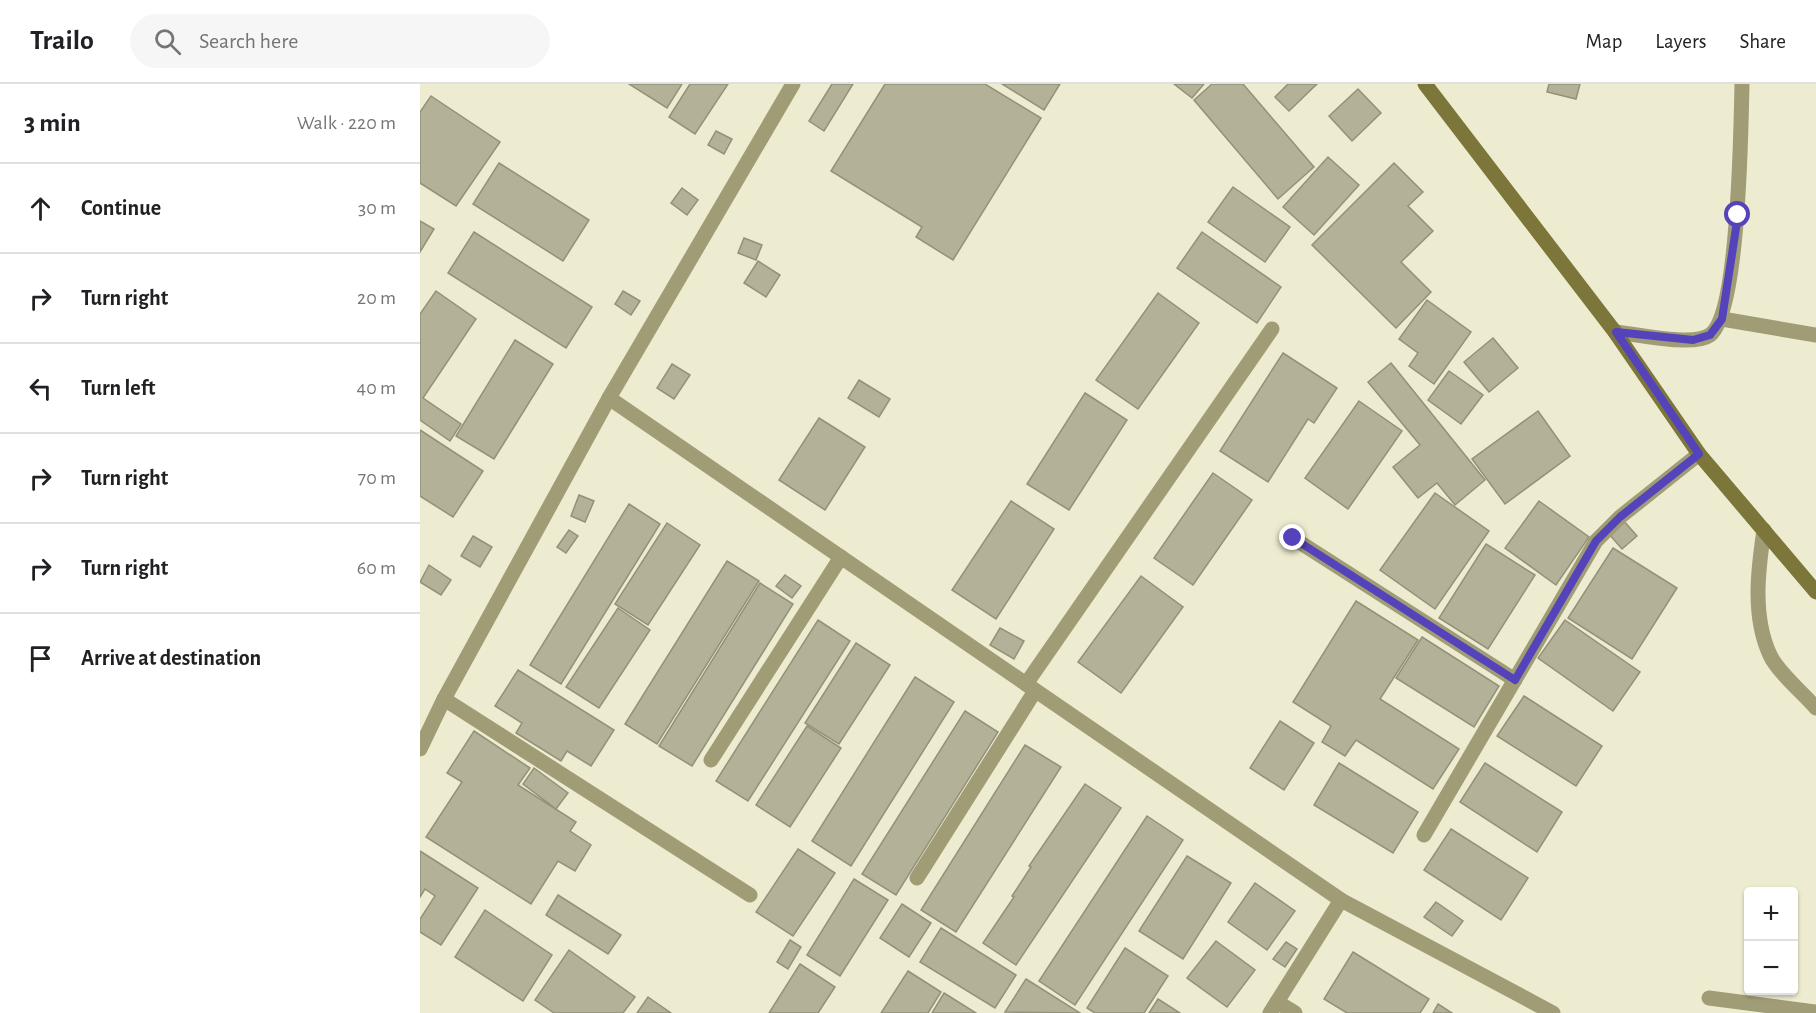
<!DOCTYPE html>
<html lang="en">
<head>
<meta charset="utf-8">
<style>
  :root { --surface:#fff; --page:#f6f6f6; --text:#202124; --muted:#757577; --line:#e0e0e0 }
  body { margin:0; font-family:"Alegreya Sans",sans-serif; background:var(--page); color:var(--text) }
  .controls { position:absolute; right:18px; bottom:18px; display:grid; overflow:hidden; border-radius:6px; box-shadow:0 2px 4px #0004 }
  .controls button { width:54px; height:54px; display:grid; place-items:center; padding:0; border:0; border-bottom:2px solid var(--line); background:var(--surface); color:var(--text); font:30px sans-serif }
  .stop { position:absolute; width:18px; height:18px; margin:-14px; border:4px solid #5443ba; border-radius:50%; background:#fff }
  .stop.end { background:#5443ba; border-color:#fff; box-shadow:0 2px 6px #0008 }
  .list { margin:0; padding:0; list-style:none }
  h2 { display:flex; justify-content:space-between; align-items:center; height:78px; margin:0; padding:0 24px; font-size:26px }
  h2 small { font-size:20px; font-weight:400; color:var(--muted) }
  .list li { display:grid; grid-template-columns:39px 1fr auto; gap:18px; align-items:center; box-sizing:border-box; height:90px; padding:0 24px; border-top:2px solid var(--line) }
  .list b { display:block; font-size:22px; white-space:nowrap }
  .list em { font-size:20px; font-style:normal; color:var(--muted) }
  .icon { flex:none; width:33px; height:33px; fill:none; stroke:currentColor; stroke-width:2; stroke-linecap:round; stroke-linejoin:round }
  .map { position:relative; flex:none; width:1396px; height:929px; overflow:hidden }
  header { display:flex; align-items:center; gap:36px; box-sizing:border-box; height:84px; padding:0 30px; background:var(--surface); border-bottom:2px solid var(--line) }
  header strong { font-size:28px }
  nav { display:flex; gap:33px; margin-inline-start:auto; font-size:21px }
  .search { width:420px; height:54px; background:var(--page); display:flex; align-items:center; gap:15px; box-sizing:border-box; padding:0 21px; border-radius:33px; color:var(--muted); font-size:22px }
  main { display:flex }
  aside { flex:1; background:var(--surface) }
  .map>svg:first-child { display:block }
</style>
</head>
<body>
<header>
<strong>Trailo</strong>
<div class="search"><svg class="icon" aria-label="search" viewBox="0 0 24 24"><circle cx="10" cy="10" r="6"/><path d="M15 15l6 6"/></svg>Search here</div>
<nav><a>Map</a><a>Layers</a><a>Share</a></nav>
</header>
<main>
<aside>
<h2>3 min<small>Walk · 220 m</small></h2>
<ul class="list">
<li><svg class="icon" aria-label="ahead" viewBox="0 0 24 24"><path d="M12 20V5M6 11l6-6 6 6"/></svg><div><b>Continue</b></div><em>30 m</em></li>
<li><svg class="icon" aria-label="right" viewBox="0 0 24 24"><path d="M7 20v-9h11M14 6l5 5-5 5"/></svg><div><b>Turn right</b></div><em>20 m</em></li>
<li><svg class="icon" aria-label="left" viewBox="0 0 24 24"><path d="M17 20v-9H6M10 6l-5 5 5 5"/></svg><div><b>Turn left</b></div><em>40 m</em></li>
<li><svg class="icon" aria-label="right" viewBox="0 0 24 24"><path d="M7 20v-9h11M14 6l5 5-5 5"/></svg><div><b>Turn right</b></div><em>70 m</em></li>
<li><svg class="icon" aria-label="right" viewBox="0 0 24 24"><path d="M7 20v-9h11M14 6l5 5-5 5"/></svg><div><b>Turn right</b></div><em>60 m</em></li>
<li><svg class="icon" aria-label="arrive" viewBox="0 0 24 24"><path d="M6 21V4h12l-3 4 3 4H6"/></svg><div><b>Arrive at destination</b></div></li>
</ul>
</aside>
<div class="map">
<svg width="1396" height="929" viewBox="0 0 1396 929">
  <rect width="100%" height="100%" fill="#eeecd0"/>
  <!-- building -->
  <g fill="#b3b197" stroke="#939178" stroke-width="1.5">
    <polygon points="209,0 262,0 247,24"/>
    <polygon points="270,0 308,0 275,50 249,33"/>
    <polygon points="412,0 433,0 404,47 389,37"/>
    <polygon points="465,0 565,0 621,34 533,176 496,153 502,143 411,87"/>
    <polygon points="582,0 640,0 624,26"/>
    <polygon points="754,0 784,0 772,14"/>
    <polygon points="792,0 823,0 894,83 858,115 774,16"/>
    <polygon points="868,0 897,0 869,27 855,13"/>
    <polygon points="1129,0 1160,0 1156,15 1127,8"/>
    <polygon points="938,5 961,29 932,57 909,32"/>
    <polygon points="11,12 80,58 36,122 0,99 0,28"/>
    <polygon points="296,47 312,55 304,70 288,61"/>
    <polygon points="908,73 939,101 894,151 863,123"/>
    <polygon points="79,79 169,136 143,177 53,120"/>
    <polygon points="974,79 1003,108 988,122 1013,147 981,178 1011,208 976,244 892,161"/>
    <polygon points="813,103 870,143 845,178 788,138"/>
    <polygon points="262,104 278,116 267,131 251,119"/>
    <polygon points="0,137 14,145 0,168"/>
    <polygon points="54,148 172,223 146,264 28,189"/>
    <polygon points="782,148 861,203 837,239 757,184"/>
    <polygon points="324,154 342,161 336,176 318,169"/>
    <polygon points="338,177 360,191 346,213 324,199"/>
    <polygon points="16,207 56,235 3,314 41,340 30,357 0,336 0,230"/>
    <polygon points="203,207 220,217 211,231 195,220"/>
    <polygon points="738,209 779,239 718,325 676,296"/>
    <polygon points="1007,216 1051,248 1014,300 989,282 998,269 979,255"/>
    <polygon points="1073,254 1098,284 1069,308 1044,278"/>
    <polygon points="95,256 133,280 74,375 36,352"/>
    <polygon points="863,269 917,304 894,339 888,335 848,398 800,367"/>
    <polygon points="971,279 1065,396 1035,421 1017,399 998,414 973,383 1000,361 948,298"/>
    <polygon points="252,280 270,291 254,315 237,304"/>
    <polygon points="1029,287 1063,311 1041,340 1008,316"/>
    <polygon points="439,296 470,315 459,333 428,314"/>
    <polygon points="665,309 707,336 649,426 607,400"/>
    <polygon points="939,317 982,347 928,425 885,394"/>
    <polygon points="1118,327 1150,372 1085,420 1052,375"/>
    <polygon points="399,334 445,363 405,426 359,396"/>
    <polygon points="0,346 63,387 33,433 0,412"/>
    <polygon points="793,389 832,416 773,501 734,474"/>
    <polygon points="1015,409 1069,447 1015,525 960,486"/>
    <polygon points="159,411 174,417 165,438 151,432"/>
    <polygon points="591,417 634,445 576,535 532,506"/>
    <polygon points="1119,417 1169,453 1136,501 1085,464"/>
    <polygon points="209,420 240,440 141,600 110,581"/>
    <polygon points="1203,436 1217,452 1202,465 1189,450"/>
    <polygon points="247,439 280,461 228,541 195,520"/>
    <polygon points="149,446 158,452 146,469 137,463"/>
    <polygon points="53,452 72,463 60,483 41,472"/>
    <polygon points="1066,460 1115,491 1068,565 1019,534"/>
    <polygon points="1193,464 1257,504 1212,575 1148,534"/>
    <polygon points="307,477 339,497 237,660 205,640"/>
    <polygon points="9,481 31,496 21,511 0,498"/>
    <polygon points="365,491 381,502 372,514 356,502"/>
    <polygon points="721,492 763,523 701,609 658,578"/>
    <polygon points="340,499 373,520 272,682 239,662"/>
    <polygon points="936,517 998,556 960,615 1039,665 1013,705 936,656 925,672 902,658 911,642 873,618"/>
    <polygon points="198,524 230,546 179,624 146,603"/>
    <polygon points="398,536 430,557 328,717 296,697"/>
    <polygon points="1145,536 1220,588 1193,627 1118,574"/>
    <polygon points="580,544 604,557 594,575 570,561"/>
    <polygon points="1002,553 1079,602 1054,643 976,594"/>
    <polygon points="436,559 470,581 419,660 385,639"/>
    <polygon points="98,586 194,646 171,682 147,667 141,677 96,649 102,639 75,622"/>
    <polygon points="495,593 534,618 431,782 392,757"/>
    <polygon points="1104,612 1182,662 1156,702 1077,652"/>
    <polygon points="545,627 578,648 476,811 442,790"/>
    <polygon points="860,637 894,659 864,706 830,684"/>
    <polygon points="387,642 421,664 370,743 336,721"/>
    <polygon points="54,647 110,684 98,701 156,738 150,747 171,761 155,787 138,777 111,820 6,753 42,698 27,689"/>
    <polygon points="605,661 641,683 536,848 501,826"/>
    <polygon points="919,679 998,728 973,769 894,721"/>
    <polygon points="1065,679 1142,728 1117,768 1040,718"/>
    <polygon points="114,684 148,709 136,725 103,700"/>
    <polygon points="665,700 701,724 596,881 563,859 594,813 592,812 611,783 609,782"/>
    <polygon points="727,732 763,756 655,921 619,897"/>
    <polygon points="1031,745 1108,794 1081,836 1004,786"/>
    <polygon points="378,765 415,789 373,852 336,828"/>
    <polygon points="0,767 58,804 21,861 0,848 0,835 15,812 5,805 0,813"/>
    <polygon points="767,772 811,799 763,875 719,847"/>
    <polygon points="434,795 468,816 420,892 387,871"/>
    <polygon points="835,799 875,827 847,866 808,838"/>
    <polygon points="138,811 201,851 188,870 126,831"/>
    <polygon points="1016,818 1043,837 1032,852 1004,833"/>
    <polygon points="482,820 511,839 489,873 460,854"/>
    <polygon points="65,826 132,871 103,917 35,873"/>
    <polygon points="521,844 596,891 575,924 500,878"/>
    <polygon points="370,856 381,863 368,885 357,878"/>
    <polygon points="796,857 835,886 807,923 767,894"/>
    <polygon points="866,858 877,865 865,883 853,875"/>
    <polygon points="705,864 748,892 724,929 675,929 667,924"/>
    <polygon points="149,866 215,913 203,929 134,929 115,916"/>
    <polygon points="933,868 1009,915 1000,929 927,929 904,915"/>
    <polygon points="380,880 415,903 398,929 349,929"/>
    <polygon points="488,887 521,908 508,929 461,929"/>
    <polygon points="606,895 660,929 585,928"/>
    <polygon points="524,909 556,929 512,929"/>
    <polygon points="228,913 251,929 217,929"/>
    <polygon points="738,915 760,929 729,929"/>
    <polygon points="1018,920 1032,929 1013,929"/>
  </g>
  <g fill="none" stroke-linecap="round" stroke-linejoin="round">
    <!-- service -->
    <g stroke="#a09c75" stroke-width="15">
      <polyline points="1302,235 1396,251"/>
      <path d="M1195 248C1217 250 1273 263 1290 251 1319 230 1321 41 1322 0"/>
      <polyline points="873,454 1095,596"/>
      <polyline points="606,600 852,245"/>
      <polyline points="24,615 330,811"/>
      <polyline points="291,676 421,473"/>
      <polyline points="1004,751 1176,457 1200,433 1279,370"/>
      <polyline points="497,794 615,607"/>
      <polyline points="1289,914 1396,928"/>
    </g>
    <!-- minor -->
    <g stroke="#a09c75" stroke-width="15">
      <polyline points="189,314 921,816 1133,929"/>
      <path d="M1344 446C1338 486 1332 532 1350 571 1357 587 1384 610 1396 624"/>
      <polyline points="0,665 24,615 189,314 373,0"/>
      <polyline points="857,918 875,929"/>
      <polyline points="850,929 921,816"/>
    </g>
    <!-- secondary -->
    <polyline stroke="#7c763a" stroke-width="15" points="1005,0 1195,248 1279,370 1396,508"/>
  </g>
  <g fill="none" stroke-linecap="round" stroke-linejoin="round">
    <!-- route -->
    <polyline stroke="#5443ba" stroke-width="8" points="873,454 1095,596 1176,457 1200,433 1279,370 1196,248 1273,256 1290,251 1302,235 1318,131"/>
  </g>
</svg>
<div class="controls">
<button>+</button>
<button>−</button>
</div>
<div class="stop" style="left:1318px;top:131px"></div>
<div class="stop end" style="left:873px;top:454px"></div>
</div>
</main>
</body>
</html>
